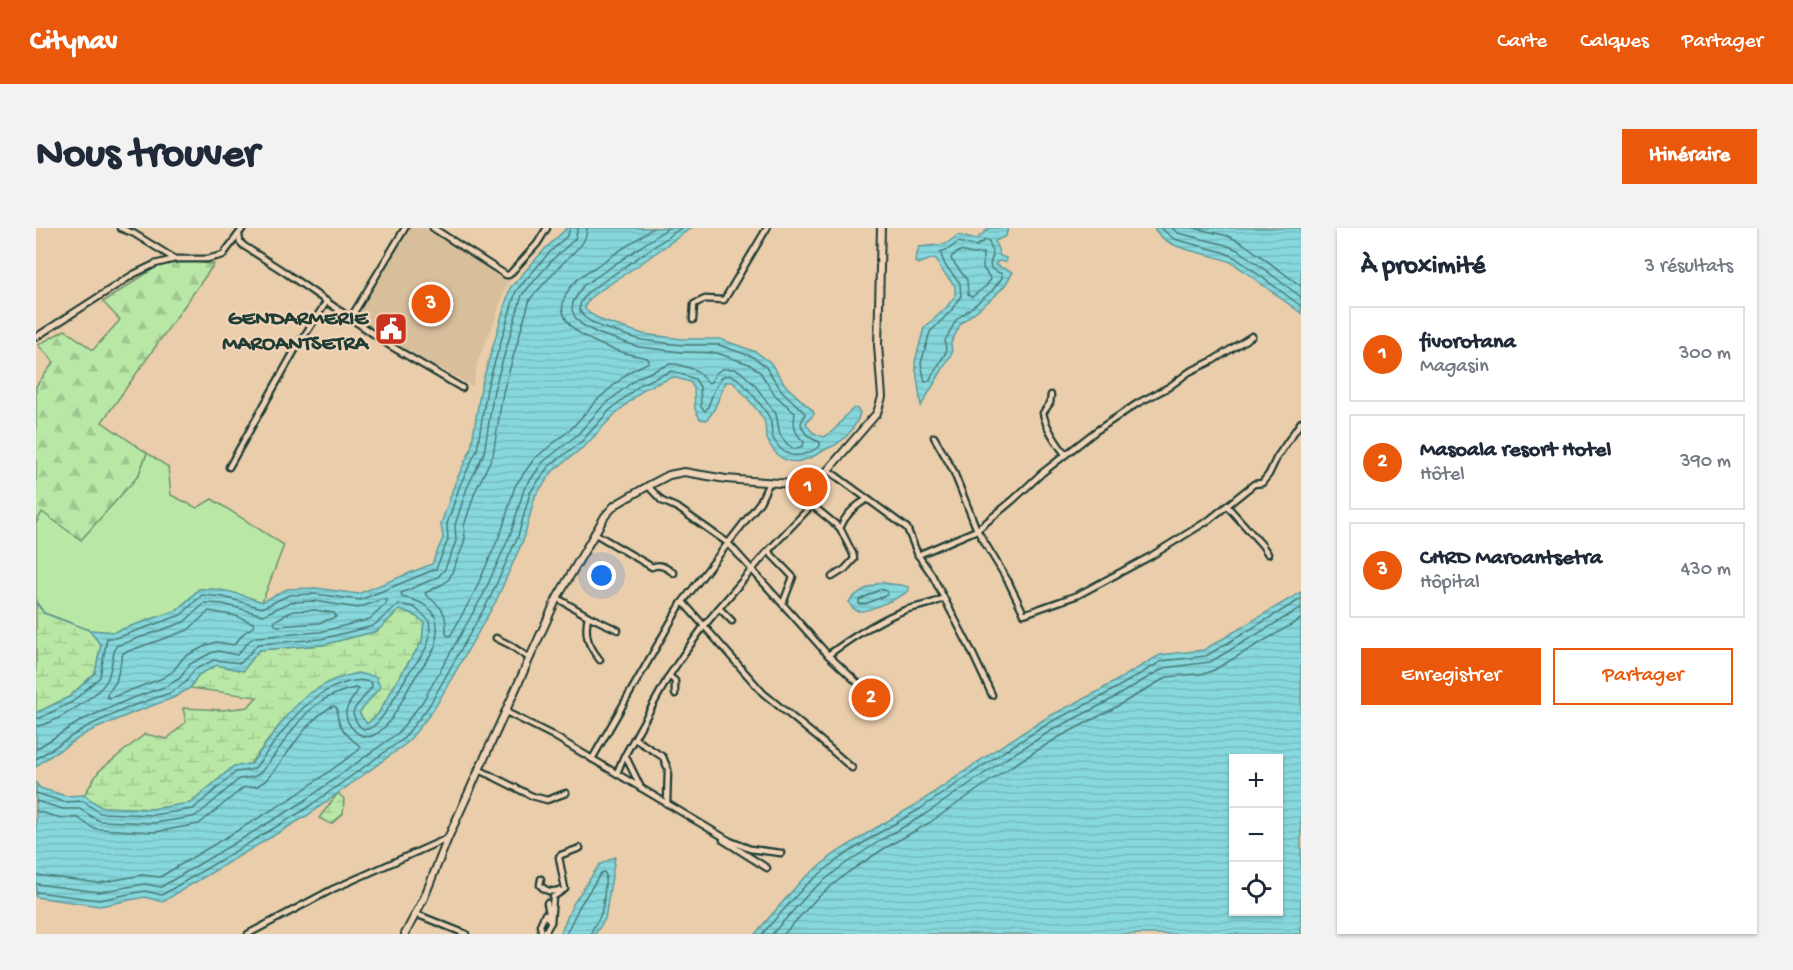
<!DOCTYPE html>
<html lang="fr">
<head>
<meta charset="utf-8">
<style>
  :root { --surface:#fff; --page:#f2f2f3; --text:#1f2937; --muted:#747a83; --line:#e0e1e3; --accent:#ea580c }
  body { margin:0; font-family:"Gochi Hand",sans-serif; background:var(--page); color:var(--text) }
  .controls { position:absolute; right:18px; bottom:18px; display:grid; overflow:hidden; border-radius:0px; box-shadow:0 2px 4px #0004 }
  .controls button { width:54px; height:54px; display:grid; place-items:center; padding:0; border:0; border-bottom:2px solid var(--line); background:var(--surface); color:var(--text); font:30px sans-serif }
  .you { position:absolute; left:566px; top:348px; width:21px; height:21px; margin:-15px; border:4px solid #fff; border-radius:50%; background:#1a73e8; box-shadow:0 0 0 9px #1a73e833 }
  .badge { display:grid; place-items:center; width:39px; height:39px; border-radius:50%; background:var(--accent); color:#fff; font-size:20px; font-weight:700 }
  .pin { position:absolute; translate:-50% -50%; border:3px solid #fff; box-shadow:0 2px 6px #0006 }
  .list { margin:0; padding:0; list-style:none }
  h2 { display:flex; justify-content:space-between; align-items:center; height:78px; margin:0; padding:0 24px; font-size:26px }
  h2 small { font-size:20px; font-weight:400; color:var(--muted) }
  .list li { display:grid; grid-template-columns:39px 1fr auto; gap:18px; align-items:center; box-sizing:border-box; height:96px; margin:0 12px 12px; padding:0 12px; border:2px solid var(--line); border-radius:0px }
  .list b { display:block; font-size:22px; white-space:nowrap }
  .list p { margin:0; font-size:20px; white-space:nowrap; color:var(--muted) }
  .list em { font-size:20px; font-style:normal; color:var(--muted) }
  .actions { display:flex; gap:12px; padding:18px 24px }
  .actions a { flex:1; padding:14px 0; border:2px solid var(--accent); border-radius:0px; text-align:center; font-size:21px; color:var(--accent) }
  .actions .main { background:var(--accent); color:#fff }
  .icon { flex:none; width:33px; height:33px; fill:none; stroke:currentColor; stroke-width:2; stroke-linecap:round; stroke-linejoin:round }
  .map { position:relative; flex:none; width:1265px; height:706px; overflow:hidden; border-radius:0px }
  header { display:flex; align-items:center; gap:36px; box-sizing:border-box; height:84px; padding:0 30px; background:var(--accent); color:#fff }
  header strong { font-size:28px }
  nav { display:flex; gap:33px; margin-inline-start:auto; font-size:21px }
  .intro { display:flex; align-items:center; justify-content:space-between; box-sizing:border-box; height:144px; padding:0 36px }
  h1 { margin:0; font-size:42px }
  .button { padding:15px 27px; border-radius:0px; background:var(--accent); color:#fff; font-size:21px; font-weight:700 }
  main { display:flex; gap:36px; padding:0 36px }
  aside { flex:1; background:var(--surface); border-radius:0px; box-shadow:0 2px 4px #0004 }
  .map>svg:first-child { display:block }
</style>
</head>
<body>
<header>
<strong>Citynav</strong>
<nav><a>Carte</a><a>Calques</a><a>Partager</a></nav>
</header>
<div class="intro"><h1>Nous trouver</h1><a class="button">Itinéraire</a></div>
<main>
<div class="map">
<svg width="1265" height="706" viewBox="0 0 1265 706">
  <defs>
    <pattern id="forest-firs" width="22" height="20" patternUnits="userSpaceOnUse" patternTransform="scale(1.5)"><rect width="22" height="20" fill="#b9e7a6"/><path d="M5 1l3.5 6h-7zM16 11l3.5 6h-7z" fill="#9fc790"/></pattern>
    <pattern id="wetland-marsh" width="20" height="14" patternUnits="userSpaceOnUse" patternTransform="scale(1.5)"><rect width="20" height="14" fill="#b9e7a6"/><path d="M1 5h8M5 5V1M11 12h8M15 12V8" fill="none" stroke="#9fc790"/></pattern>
    <pattern id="water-rules" width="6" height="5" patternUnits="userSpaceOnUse" patternTransform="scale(1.5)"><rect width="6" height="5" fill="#87d8dd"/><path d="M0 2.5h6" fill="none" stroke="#74babe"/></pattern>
  </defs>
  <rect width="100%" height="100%" fill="#eacdab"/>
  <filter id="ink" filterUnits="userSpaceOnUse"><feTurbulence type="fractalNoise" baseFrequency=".0167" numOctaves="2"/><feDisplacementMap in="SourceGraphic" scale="12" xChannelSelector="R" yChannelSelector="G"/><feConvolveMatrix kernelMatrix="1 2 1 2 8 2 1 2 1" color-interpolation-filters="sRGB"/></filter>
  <g filter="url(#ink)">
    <!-- built -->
    <polygon fill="#d8bf9c" points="370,0 390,0 474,52 469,60 459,92 441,135 437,159 318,91"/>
    <!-- grass -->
    <path fill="#b9e7a6" stroke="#6c926d" stroke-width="1.5" d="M111 225 132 239 135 267 161 280 176 271 248 317 226 374C205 366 185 360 163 361L142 382 78 404 53 402 8 385 0 374V295L6 284 102 248Z"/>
    <!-- forest -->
    <polygon fill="url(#forest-firs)" stroke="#6c926d" stroke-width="1.5" points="147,33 178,36 66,194 111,225 102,248 45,312 6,284 0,295 0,158 18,134 2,117 29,102 57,122 84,92 67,74 120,39"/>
    <!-- wetland -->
    <g fill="url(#wetland-marsh)" stroke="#6c926d" stroke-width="1.5">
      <polygon points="0,375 8,385 53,402 65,417 59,445 33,469 0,485"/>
      <polygon points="363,382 375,385 388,394 386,414 367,443 342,486 331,496 323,485 252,486 214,536 198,538 155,575 116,581 65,579 48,567 63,543 109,506 131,511 150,494 147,480 187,482 212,479 221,469 154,460 162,447 181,437 207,443 223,422 286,417 341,403"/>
      <polygon points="302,565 308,571 307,586 295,596 283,590"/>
    </g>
    <!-- water -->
    <g fill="url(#water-rules)" stroke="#5d9a99" stroke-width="1.5" fill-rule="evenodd">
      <path d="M531 0H655L604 36 556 68 550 76 549 81 553 85 567 93 607 106 646 111H684L720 124 734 134 750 158 777 183 778 186 770 195C774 204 779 206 788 209 805 200 805 189 818 180L822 181 824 185C821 196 812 209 802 215 799 218 794 219 790 221 767 236 746 242 732 213 729 207 730 201 729 195 726 185 704 162 697 154H690C683 166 680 184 670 192L664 191 659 181 658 160 654 154 637 149 608 161 577 188 550 217 517 243 499 268 488 310 460 373 398 481 371 515 272 587 126 674 109 669 64 678 0 669V555L4 560 30 568 48 567 65 579 116 581 155 575 198 538 215 536 252 486 272 466 297 452 321 445 340 449 344 459 323 485 331 496 342 486 367 443 386 414 388 394 375 385 363 382 341 403 286 417 223 422 207 443 181 437 162 447 154 460 137 470 99 484 52 504 8 532 0 539V485L33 469 59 445 65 417 53 402 8 385 0 374 8 385 53 402 78 404 142 382 163 361C185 360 205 366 226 374L251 361 280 360 322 366 396 336 407 310 405 296 419 255 435 221 445 159 474 60 509 21Z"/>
      <polygon points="953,0 972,0 970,8 959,13 964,28 970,30 970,34 962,33 959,37 977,44 969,57 959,68 925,95 915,115 916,125 885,178 879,134 888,100 910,80 919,68 919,58 904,40 901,32 898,30 882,36 879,34 883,19 910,16 922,7 940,12"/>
      <path d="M1118 0H1265V85L1197 35C1172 23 1133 25 1118 0Z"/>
      <path d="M846 354C855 358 863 355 872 359L873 362C868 368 831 384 824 383 818 383 815 379 813 374 820 364 834 358 846 354Z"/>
      <path d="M1265 364V706H719L765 653 797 627 838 601 881 576 964 519 1012 489 1063 463 1124 427 1168 422ZM1198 530H1242V684H1198Z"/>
      <polygon points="579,629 569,691 559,706 524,706 537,676 563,637"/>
    </g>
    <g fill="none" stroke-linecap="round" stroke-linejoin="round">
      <!-- shore -->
      <g stroke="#497b78" stroke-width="1.5">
        <path d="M551 0 550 8 546 16 525 37 494 71 467 164 457 227 439 264 428 298 429 310 427 318 413 351 407 356 389 365 390 367C407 380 411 384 410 406L412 408 415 407 439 363 466 302 479 258 498 231 535 201 561 172 593 144 613 134 612 130C578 125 494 99 540 53 547 45 558 40 567 34 583 23 600 12 617 0"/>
        <polyline points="1125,0 1138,11 1187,24 1200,30 1265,78"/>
        <polyline points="1136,0 1142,5 1190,17 1204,23 1265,69"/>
        <polyline points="1158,0 1192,8 1208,16 1265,58"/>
        <path d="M950 12 953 13 957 27C952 40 953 41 966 46V50L955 64 920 92 909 113 910 124 893 153 889 154 885 135 894 104 915 83 925 68 924 55 909 37 904 24 913 21 922 14 940 18Z"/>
        <polygon points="924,23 937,26 947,25 947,40 955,51 950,58 936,69 932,67 931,52 915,31 916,28"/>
        <polygon points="845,361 851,363 851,367 829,376 823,376 823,372"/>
        <polygon points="279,382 298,385 300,389 283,395 241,398 238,396 240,392 257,383"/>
        <polygon points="173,383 200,388 217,395 218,398 208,405 198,417 180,414 171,417 148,429 137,443 127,450 74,470 71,469 71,466 80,454 87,425 152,402"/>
        <polyline points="0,490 4,490 36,474 64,449 71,410 80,410 145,387 166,367 188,369 226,380 253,367 280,366 324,372 400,341 412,312 411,296 424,257 441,222 451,160 480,63 513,25 532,7 534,0"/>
        <path d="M0 498C17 497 66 466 72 450 76 439 76 428 80 418L148 394 169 375 187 376 227 387 255 374 279 373 322 380 347 371 351 372 350 376 334 391 284 404 219 409 213 413 201 427 182 423 175 425 154 436 144 450 131 458 94 471 46 492 0 521"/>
        <path d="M0 531 50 499 96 478 134 465 149 455 158 442 178 432 205 435 222 416 285 411 337 398 363 376 378 379 393 392C394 399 394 409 392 415 389 426 378 437 372 446 363 460 331 533 317 485L319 480 336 459V455C326 451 319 452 309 455 266 467 245 508 218 541L200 544 157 581 117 587 64 585 47 573 28 574 0 565"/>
        <path d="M0 573 27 581H44L58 590 64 593 118 595 157 589 163 586 203 551 217 549 223 546C243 525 257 495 280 477 291 468 306 463 319 460L322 461C320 469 310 475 310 485 310 497 325 514 338 507 356 498 365 473 375 456 382 444 391 433 398 421 401 416 400 409 401 403 403 380 385 373 366 369L365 365 402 349 409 341 420 313 419 297 431 260 448 225 458 162 486 67 518 30 539 11 542 0"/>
        <path d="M0 583 25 590H42L55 599 61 601 119 604 163 596 207 560 221 558 229 553C253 529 266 494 297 478L301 480C300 498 311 508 324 518L323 522 259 568 124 649 106 647 63 655 0 647"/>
        <path d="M0 656 63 664 109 656 125 659 264 576 362 505 387 473 447 367 475 305 488 261 507 234 541 207 567 178 601 150 634 136H640L660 142 672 155 675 154 680 145 686 141H699L705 144 718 156 740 186 744 207 751 216 758 221 767 218 768 214C758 205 757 197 759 185L739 167 724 144 713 136 681 125 646 124 603 119 561 105 545 96 539 89 536 82 537 74 547 58 632 0"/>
        <path d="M0 664 63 672 109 663 126 667 268 582 367 511 393 478 454 370 482 308 494 265 512 239 546 213 573 183 605 156 636 143 659 151 664 159 665 179 669 183 671 181C674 174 681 151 688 148 693 147 698 148 702 151 709 157 731 183 734 191 736 197 735 204 737 210 748 232 766 231 784 218V214C774 211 767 205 765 195L769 186 768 184 746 163 729 138 717 129 683 117H646L605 112 565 99 554 93 548 89 543 81 545 74 552 64 645 0"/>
        <path d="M530 706 543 679 565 645 568 644 570 647C568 660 569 676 564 688 561 695 556 699 555 706"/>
        <polyline points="726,706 769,658 801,632 841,606 884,581 967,524 1015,494 1065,469 1126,433 1170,428 1265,371"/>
        <polyline points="736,706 775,663 806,638 845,612 888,587 971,530 1018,501 1069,475 1128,440 1174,434 1265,380"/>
        <polyline points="748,706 781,670 811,645 849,620 893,595 976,538 1023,509 1073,483 1131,449 1171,445 1178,442 1265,391"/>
      </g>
      <defs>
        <g id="street">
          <polyline points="84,0 97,5 139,31"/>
          <polyline points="397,0 470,47 473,47 501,16 511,0"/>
          <polyline points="203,7 204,14 208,18 247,43 353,117 426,160"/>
          <polyline points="314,91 369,0"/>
          <polyline points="657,92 658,76 669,71 688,72 731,0"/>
          <polyline points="0,109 98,46 119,36 139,31 171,31 187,27 207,0"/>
          <path d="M1015 167 1014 175 1007 185C1010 200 1020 214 1029 226"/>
          <polyline points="898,209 917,242 941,302 972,353 988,386 1042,367 1115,328 1173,292 1218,256 1226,255 1233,246 1241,229 1265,194"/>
          <polyline points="193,239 259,122 291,73"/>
          <polyline points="792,242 871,300 882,327 896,347 934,420 956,467"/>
          <polyline points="612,258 626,273 642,280 692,315 792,427 826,459"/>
          <polyline points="776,277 804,300"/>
          <polyline points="1192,279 1226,317 1232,326"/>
          <path d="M558 305 616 339C625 335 630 340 638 345"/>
          <polyline points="732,323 757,349 747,375"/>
          <polyline points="882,327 941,302 977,272 1006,245 1060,203 1102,175 1133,159 1153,144 1176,133 1216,108"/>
          <path d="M796 349 809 341 818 331 817 326 804 300C809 288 819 278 830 272"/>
          <polyline points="521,370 552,388 582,402"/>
          <polyline points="647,374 727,465 783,511 816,540"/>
          <polyline points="683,380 696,393"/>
          <path d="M552 388C548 408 552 417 564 432"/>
          <polyline points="460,410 474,417 493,430"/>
          <path d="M792 427C814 411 844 391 869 382 882 378 896 377 908 370"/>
          <polyline points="633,448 639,453 639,466"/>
          <polyline points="470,484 516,507 694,613 714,621 745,625"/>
          <polyline points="599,511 627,529 632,541 631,576"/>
          <polyline points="556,531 645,376 724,274 733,255"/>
          <polyline points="442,541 496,568 511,572 530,565"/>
          <polyline points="581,545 588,528"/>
          <polyline points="605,560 589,527 633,448 647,427 668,398 683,380 732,323 776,277 781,262 783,251"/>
          <polyline points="687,612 731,640"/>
          <path d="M505 651 504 657C509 663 515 665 523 662"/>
          <polyline points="380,686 430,706"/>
          <polyline points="212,706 297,661 412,610"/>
          <polyline points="506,706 504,697 509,686 515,694 517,669 529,661 523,629 525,627 544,620"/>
          <polyline points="508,706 515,694 511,675"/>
        </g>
        <polyline id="secondary" points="369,706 388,670 412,610 521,370 569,288 579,277 612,258 633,247 648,244 690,251 756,256 783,251 792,242 841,185 846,169 842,117 845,0"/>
      </defs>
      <!-- street casing -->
      <use href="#street" stroke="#1f3d34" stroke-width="9"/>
      <!-- secondary casing -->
      <use href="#secondary" stroke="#1f3d34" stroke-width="10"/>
      <!-- street -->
      <use href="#street" stroke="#f1d3b7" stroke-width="4.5"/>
      <!-- secondary -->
      <use href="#secondary" stroke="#f1d3b7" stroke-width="6"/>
    </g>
  </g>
  <!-- icons -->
  <defs>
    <symbol id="civic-square" viewBox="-11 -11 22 22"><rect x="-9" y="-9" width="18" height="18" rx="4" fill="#c8321e" stroke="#f1d3b7"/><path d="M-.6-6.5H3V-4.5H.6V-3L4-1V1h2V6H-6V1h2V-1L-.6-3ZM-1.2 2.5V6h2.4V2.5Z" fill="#fff"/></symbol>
  </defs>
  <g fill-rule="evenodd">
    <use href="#civic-square" x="336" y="82" width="38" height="38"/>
  </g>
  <g text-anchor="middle" stroke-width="5" stroke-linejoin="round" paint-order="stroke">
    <!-- poi labels -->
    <g font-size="22" font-weight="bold" fill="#1f3d34" stroke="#f1d3b7" text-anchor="end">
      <text x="332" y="96">GENDARMERIE<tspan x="332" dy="25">MAROANTSETRA</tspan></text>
    </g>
  </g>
</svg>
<div class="controls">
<button>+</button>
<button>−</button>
<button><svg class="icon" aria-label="locate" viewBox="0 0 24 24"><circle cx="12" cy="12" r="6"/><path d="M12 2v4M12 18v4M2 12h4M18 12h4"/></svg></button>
</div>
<div class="you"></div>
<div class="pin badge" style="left:772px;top:259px">1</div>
<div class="pin badge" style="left:835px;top:470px">2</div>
<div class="pin badge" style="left:395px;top:76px">3</div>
</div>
<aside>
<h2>À proximité<small>3 résultats</small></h2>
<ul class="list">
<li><span class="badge">1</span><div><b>fivorotana</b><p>Magasin</p></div><em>300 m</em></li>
<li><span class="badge">2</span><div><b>Masoala resort Hotel</b><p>Hôtel</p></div><em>390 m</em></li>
<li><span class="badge">3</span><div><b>CHRD Maroantsetra</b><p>Hôpital</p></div><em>430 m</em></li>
</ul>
<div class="actions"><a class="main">Enregistrer</a><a>Partager</a></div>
</aside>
</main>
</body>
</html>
